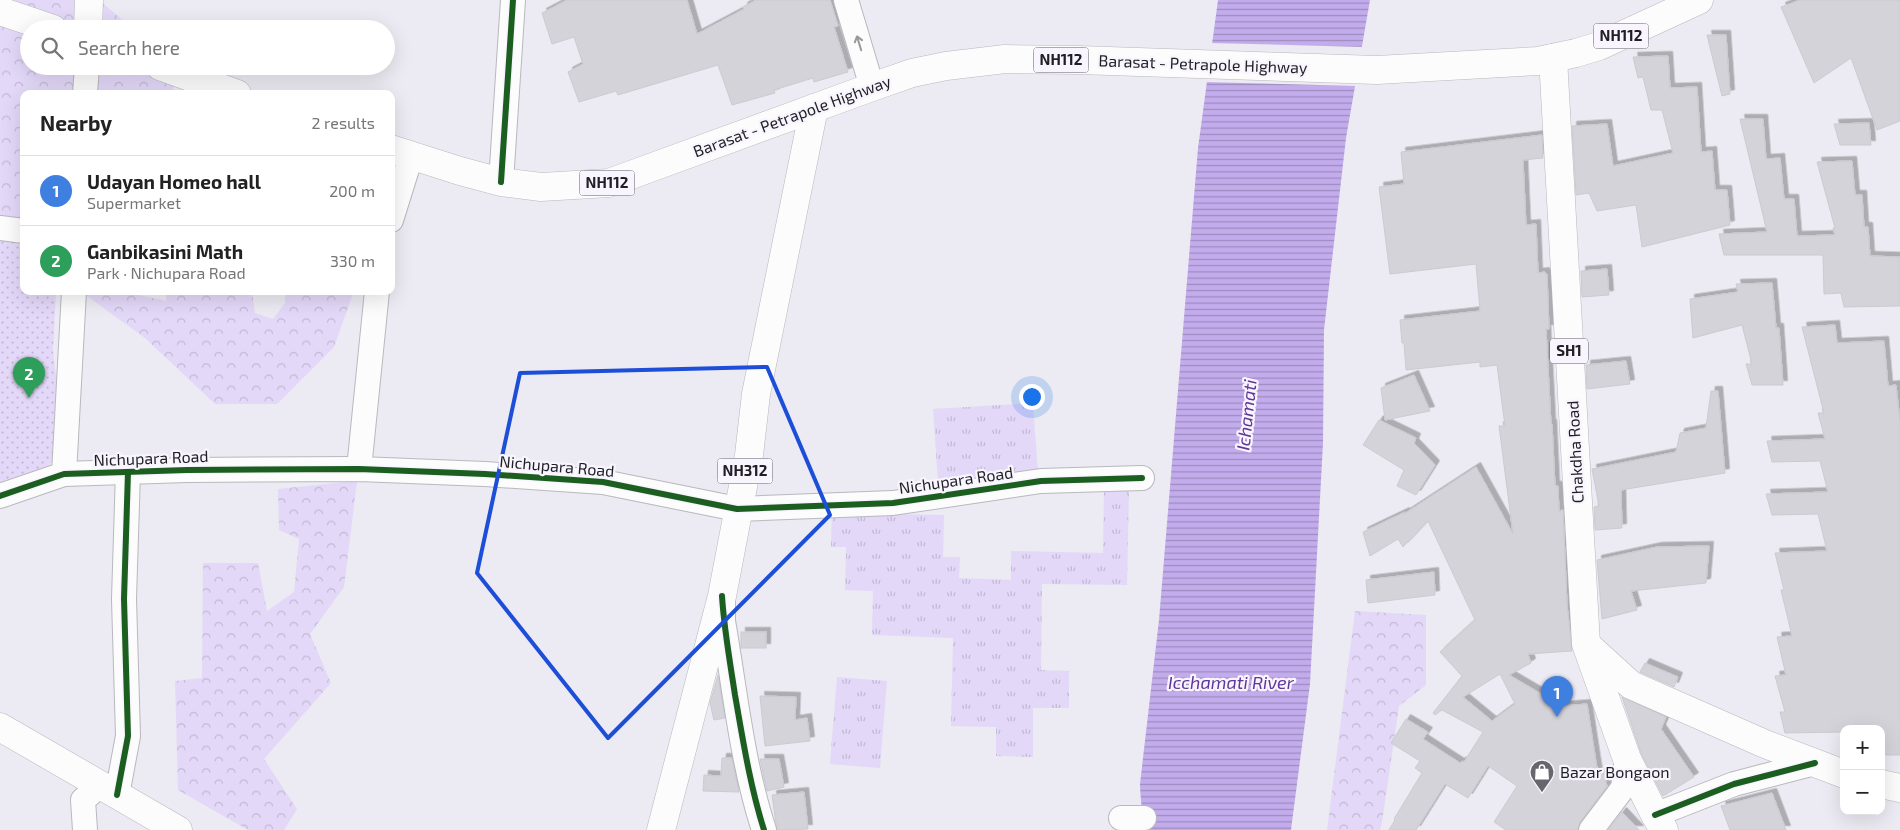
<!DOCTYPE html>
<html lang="en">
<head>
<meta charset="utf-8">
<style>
  :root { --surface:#fff; --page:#f2f2f2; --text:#222; --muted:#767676; --line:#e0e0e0; --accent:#2563eb }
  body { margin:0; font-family:"Exo 2",sans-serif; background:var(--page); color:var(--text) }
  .controls { position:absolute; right:15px; bottom:15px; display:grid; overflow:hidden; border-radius:10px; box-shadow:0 5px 20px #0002 }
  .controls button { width:45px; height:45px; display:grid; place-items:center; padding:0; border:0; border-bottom:1px solid var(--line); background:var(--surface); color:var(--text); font:25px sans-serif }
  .you { position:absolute; left:1031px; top:396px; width:18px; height:18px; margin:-12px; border:4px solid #fff; border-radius:50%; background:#1a73e8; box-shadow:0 0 0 8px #1a73e833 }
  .badge { display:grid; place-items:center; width:32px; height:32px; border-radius:50%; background:var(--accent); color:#fff; font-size:16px; font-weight:700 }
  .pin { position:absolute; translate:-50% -41px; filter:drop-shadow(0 1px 2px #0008) }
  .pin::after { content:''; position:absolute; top:26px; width:18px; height:15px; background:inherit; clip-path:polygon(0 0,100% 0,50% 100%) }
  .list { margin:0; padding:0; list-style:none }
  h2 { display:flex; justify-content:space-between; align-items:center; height:65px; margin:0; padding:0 20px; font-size:21px }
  h2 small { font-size:16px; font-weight:400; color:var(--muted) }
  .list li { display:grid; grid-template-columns:32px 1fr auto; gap:15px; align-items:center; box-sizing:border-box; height:70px; padding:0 20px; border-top:1px solid var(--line) }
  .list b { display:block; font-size:19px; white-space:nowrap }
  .list p { margin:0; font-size:16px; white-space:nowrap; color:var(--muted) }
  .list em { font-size:16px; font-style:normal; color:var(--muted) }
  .icon { flex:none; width:28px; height:28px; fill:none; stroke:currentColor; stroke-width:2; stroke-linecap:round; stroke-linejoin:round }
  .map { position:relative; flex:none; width:1900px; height:830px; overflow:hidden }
  .search { position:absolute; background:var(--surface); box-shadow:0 5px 20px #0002; left:20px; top:20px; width:375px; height:55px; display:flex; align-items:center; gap:12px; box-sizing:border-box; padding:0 18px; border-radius:28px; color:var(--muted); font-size:19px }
  .panel { position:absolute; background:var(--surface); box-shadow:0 5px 20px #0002; left:20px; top:90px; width:375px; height:205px; border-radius:10px }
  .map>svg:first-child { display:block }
</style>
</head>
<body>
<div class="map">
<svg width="1900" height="830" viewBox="0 0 1900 830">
  <defs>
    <pattern id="grass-tufts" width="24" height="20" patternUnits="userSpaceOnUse" patternTransform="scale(1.25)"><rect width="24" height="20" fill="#e3d8f8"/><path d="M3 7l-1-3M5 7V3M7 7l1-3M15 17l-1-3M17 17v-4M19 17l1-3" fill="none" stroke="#c2b9d4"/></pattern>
    <pattern id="forest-crowns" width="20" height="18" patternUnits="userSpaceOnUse" patternTransform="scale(1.25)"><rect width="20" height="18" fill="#e3d8f8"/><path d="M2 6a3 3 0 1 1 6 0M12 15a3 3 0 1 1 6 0" fill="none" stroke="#c2b9d4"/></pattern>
    <pattern id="park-dots" width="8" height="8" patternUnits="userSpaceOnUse" patternTransform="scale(1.25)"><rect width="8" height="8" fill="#e3d8f8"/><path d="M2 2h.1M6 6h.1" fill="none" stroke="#c2b9d4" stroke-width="1.8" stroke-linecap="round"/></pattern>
    <pattern id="water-rules" width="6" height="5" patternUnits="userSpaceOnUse" patternTransform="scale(1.25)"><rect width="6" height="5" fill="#c3acec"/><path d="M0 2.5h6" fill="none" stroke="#9e8bbf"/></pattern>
    <filter id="shadow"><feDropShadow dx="4.5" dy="-4.5" stdDeviation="0" flood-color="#0004"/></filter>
  </defs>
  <rect width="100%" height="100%" fill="#eceaf2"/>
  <!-- grass -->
  <g fill="url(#grass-tufts)">
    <polygon points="1033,403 1038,474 938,481 933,409"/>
    <polygon points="1104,489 1129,490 1127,585 1042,584 1041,670 1069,671 1069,708 1033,708 1033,757 996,756 996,727 951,726 953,638 872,635 873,591 845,590 846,547 831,547 832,513 944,515 943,557 960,557 959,578 1011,580 1011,551 1103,553"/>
    <polygon points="837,677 887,681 880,768 830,764"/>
  </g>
  <!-- forest -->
  <g fill="url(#forest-crowns)">
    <polygon points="0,0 99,0 133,29 29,29 29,66 181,66 171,94 24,94 24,242 0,239"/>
    <polygon points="80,291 138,291 139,295 166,301 166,291 252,291 255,313 273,319 285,303 286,291 354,291 334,347 277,404 215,404 145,338"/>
    <polygon points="357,481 344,587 310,634 331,683 264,759 297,809 284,830 248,830 178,790 175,681 202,678 203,563 258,563 267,611 294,592 299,539 279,530 278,489"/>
    <polygon points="1355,611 1426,615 1426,685 1399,706 1382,822 1380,830 1327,830"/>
  </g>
  <!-- park -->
  <polygon fill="url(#park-dots)" points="0,239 24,242 24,291 56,291 53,351 64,445 43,474 0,489"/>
  <!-- water -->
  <path fill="url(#water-rules)" d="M1218 0H1370L1346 138 1324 330 1323 443 1310 684 1291 830H1135L1142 824C1143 810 1140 798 1140 784L1159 620 1198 148Z"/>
  <!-- pier -->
  <polygon fill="#eceaf2" points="1210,43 1364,47 1358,86 1204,82"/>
  <!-- building -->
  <g fill="#d5d3da" stroke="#cccad0" fill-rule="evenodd" filter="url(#shadow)">
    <polygon points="567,0 687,0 697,34 744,9 743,7 756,0 830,0 838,26 834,27 848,72 814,82 813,78 774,90 775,93 732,105 718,65 618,95 616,91 579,102 568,72 583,64 574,37 552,44 542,13"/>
    <polygon points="1800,0 1900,0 1900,121 1877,130 1851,58 1814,83 1781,7"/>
    <polygon points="1707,35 1726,35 1730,94 1722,96"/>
    <polygon points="1668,56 1670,88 1697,87 1701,152 1712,151 1715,190 1727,190 1730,225 1642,247 1636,205 1597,211 1589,193 1576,195 1572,126 1607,124 1613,166 1673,153 1662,110 1651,110 1643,77 1638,78 1633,57"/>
    <polygon points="1740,119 1763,119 1766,159 1780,158 1784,199 1794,199 1797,236 1835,235 1833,228 1835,228 1817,162 1852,161 1855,195 1862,195 1864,227 1868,227 1870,256 1900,257 1900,306 1844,307 1841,293 1824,294 1823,255 1724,255 1719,234 1767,232"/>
    <polygon points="1869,123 1871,145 1840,145 1834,124"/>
    <path d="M1542 135 1543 158 1523 160 1526 225 1536 224 1538 273 1545 272V274H1547L1549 329H1546L1551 424H1552L1555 486H1558L1559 511 1563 510 1567 605 1572 651 1528 654 1531 663 1509 675 1562 706 1587 704 1598 775 1603 772 1607 786 1580 822 1578 830H1506L1494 822 1517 786 1488 766 1468 798 1445 784 1416 830H1389L1395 820 1394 819 1422 773 1415 768 1420 761 1391 743 1406 719 1428 732 1423 739 1460 763 1462 761 1464 762 1483 732 1442 710 1435 715 1433 713 1462 676 1440 652 1475 620 1428 521 1403 547 1398 539 1370 556 1363 532 1405 512 1404 514 1476 467 1513 534 1499 426H1505L1497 365 1480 367V362L1406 370 1404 343H1402L1400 320 1480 311 1476 264 1390 274 1379 187 1404 184 1401 152ZM1500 674 1515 704 1492 721 1463 697Z"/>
    <polygon points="1607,269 1609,295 1582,297 1581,271"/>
    <polygon points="1772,283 1776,328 1779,328 1783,385 1752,385 1746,364 1752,364 1742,325 1693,338 1690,299 1738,292 1736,284"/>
    <polygon points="1835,325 1837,343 1884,341 1888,386 1896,385 1900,422 1900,755 1881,755 1881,729 1844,729 1844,732 1785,733 1780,712 1785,712 1775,676 1786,675 1777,637 1792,636 1781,590 1784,590 1775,553 1827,551 1818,514 1772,515 1766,494 1828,492 1820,461 1772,462 1767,441 1825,439 1818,413 1824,413 1802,327"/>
    <polygon points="1626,361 1630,384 1587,389 1586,365"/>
    <polygon points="1414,375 1430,411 1385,420 1381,388"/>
    <polygon points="1711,391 1718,391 1725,473 1621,490 1622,528 1595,530 1594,507 1599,506 1592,469 1676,452 1680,433 1706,428"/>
    <polygon points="1379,420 1416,438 1414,443 1435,465 1416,495 1397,486 1404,470 1363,445"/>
    <polygon points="1709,546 1706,583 1631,591 1637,610 1602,619 1597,560 1657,547"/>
    <polygon points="1434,572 1435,595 1368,603 1366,580"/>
    <rect x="741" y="632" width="25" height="16"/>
    <polygon points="1645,663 1678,677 1674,687 1640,672"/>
    <polygon points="718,675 725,718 714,720 710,703"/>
    <polygon points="760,696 796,697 795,720 807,718 810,741 765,746"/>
    <polygon points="1622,697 1666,717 1661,729 1694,777 1663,796 1641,753"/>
    <polygon points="722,758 732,758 739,792 703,791 704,775 721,776"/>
    <polygon points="760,759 779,759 784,787 767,791"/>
    <polygon points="804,792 808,829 777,830 772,795"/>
    <polygon points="1772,793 1786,830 1730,830 1721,806"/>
    <polygon points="1622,812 1639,830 1608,830"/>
  </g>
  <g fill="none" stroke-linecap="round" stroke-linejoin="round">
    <defs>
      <g id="minor">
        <polyline points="846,0 872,87"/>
        <polyline points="85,94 87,66"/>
        <polyline points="501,182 513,0"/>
        <polyline points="391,220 411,156"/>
        <polyline points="0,228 24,231"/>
        <polyline points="359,469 377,291"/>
        <polyline points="64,474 74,291"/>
        <polyline points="0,496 64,474 187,470 359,469 485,474 603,482 737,509 893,503 1041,481 1142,478"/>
        <path d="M723 603V621C735 690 742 763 764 830"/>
        <polyline points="117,795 128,736 124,599 128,472"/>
        <polyline points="1655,815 1734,784 1815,763"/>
        <polyline points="1121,818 1144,818"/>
        <polyline points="85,830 83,800 100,785"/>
        <polyline points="1591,830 1623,788 1627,759"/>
      </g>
      <g id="major">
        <polyline points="88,29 89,0"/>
        <polyline points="1553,58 1586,644 1627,759 1655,815 1664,830"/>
        <polyline points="1587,645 1631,685 1765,744 1844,774"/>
        <polyline points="1881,784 1900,788"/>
      </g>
      <g id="highway">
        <polyline points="0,11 53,29"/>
        <polyline points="160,66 237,94"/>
        <polyline points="391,149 460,171 501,182 541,187 609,183 872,87 912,73 946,66 1005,59 1079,60 1377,70 1538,61 1576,53 1599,46 1699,0"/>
        <polyline points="0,727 178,830"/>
        <polyline points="661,830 722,596 749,455 756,394 814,108"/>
      </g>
    </defs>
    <!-- minor casing -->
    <use href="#minor" stroke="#b9b8be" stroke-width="26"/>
    <!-- major casing -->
    <use href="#major" stroke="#b9b8be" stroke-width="29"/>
    <!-- highway casing -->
    <use href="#highway" stroke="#b9b8be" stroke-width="29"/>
    <!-- minor -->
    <use href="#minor" stroke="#fcfcfd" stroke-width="24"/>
    <!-- major -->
    <use href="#major" stroke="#fcfcfd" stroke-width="28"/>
    <!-- highway -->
    <use href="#highway" stroke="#fcfcfd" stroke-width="28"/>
    <defs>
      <g id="cycleway">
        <polyline points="501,182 513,0"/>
        <polyline points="0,496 64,474 187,470 359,469 485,474 603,482 737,509 893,503 1041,481 1142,478"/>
        <path d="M722 596C724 629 730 662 735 695 743 740 750 786 764 830"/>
        <polyline points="117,795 128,736 124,599 128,472"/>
        <polyline points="1655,815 1734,784 1815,763"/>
      </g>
    </defs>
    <!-- cycleway casing -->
    <use href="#cycleway" stroke="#f8f5fe" stroke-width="9"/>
    <!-- cycleway -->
    <use href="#cycleway" stroke="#1b5e20" stroke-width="6"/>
  </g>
  <!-- one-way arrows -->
  <defs><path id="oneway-shaft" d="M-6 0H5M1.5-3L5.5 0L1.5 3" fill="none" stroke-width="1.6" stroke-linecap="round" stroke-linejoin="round" transform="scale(1.25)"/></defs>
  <use stroke="#99999b" href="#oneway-shaft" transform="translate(859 43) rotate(-107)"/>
  <!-- marked area -->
  <path fill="none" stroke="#1d4ed8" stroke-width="4" stroke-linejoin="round" d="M767 367 830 515 608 738 477 573 520 373Z"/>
  <!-- icons -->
  <defs>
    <symbol id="shop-pin" viewBox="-11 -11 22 30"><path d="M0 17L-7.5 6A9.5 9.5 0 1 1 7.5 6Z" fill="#67666c" stroke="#f8f5fe"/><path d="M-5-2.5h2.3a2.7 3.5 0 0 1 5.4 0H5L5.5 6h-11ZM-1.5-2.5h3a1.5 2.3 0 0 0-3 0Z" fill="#fff"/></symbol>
  </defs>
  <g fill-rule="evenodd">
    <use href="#shop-pin" x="1528" y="758" width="28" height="38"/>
  </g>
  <g text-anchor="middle" stroke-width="4.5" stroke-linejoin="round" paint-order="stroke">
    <!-- shield labels -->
    <g fill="#f8f5fe" stroke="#615f65" stroke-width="1">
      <rect x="1593.5" y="23.5" width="55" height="25" rx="4"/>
      <rect x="1033.5" y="47.5" width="55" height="25" rx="4"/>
      <rect x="579.5" y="170.5" width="55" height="25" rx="4"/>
      <rect x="1550" y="338.5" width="38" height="25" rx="4"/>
      <rect x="717.5" y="458.5" width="55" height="25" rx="4"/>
    </g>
    <g font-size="15" font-weight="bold" fill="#201f24">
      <text x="1621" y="41">NH112</text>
      <text x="1061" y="65">NH112</text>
      <text x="607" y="188">NH112</text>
      <text x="1569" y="356">SH1</text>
      <text x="745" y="476">NH312</text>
    </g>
    <!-- street labels -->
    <g font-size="16" fill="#201f24" stroke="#f8f5fe">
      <text transform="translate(1203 64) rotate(2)" y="6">Barasat - Petrapole Highway</text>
      <text transform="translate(792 116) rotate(-20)" y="6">Barasat - Petrapole Highway</text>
      <text transform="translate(1575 452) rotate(-93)" y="6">Chakdha Road</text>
      <text transform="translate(151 458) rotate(-2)" y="6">Nichupara Road</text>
      <text transform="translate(557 466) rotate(5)" y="6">Nichupara Road</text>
      <text transform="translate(956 480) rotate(-8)" y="6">Nichupara Road</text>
    </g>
    <!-- poi labels -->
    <g font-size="16" fill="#201f24" stroke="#f8f5fe" text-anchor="start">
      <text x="1560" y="778">Bazar Bongaon</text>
    </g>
    <!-- water labels -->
    <g font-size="18" font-style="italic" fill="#613599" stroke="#f8f5fe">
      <text transform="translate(1247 415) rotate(-84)" y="6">Ichamati</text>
      <text x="1231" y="689">Icchamati River</text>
    </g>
  </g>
</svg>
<div class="controls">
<button>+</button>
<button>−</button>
</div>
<div class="you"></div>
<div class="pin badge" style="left:1557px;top:717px;background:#3f7fe0">1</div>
<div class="pin badge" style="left:29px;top:398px;background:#2e9e5b">2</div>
<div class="search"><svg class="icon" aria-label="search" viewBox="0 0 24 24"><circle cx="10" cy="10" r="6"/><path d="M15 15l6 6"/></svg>Search here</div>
<section class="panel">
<h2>Nearby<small>2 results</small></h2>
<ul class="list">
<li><span class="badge" style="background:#3f7fe0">1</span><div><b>Udayan Homeo hall</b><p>Supermarket</p></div><em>200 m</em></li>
<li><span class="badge" style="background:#2e9e5b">2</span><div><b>Ganbikasini Math</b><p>Park · Nichupara Road</p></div><em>330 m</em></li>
</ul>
</section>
</div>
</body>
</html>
